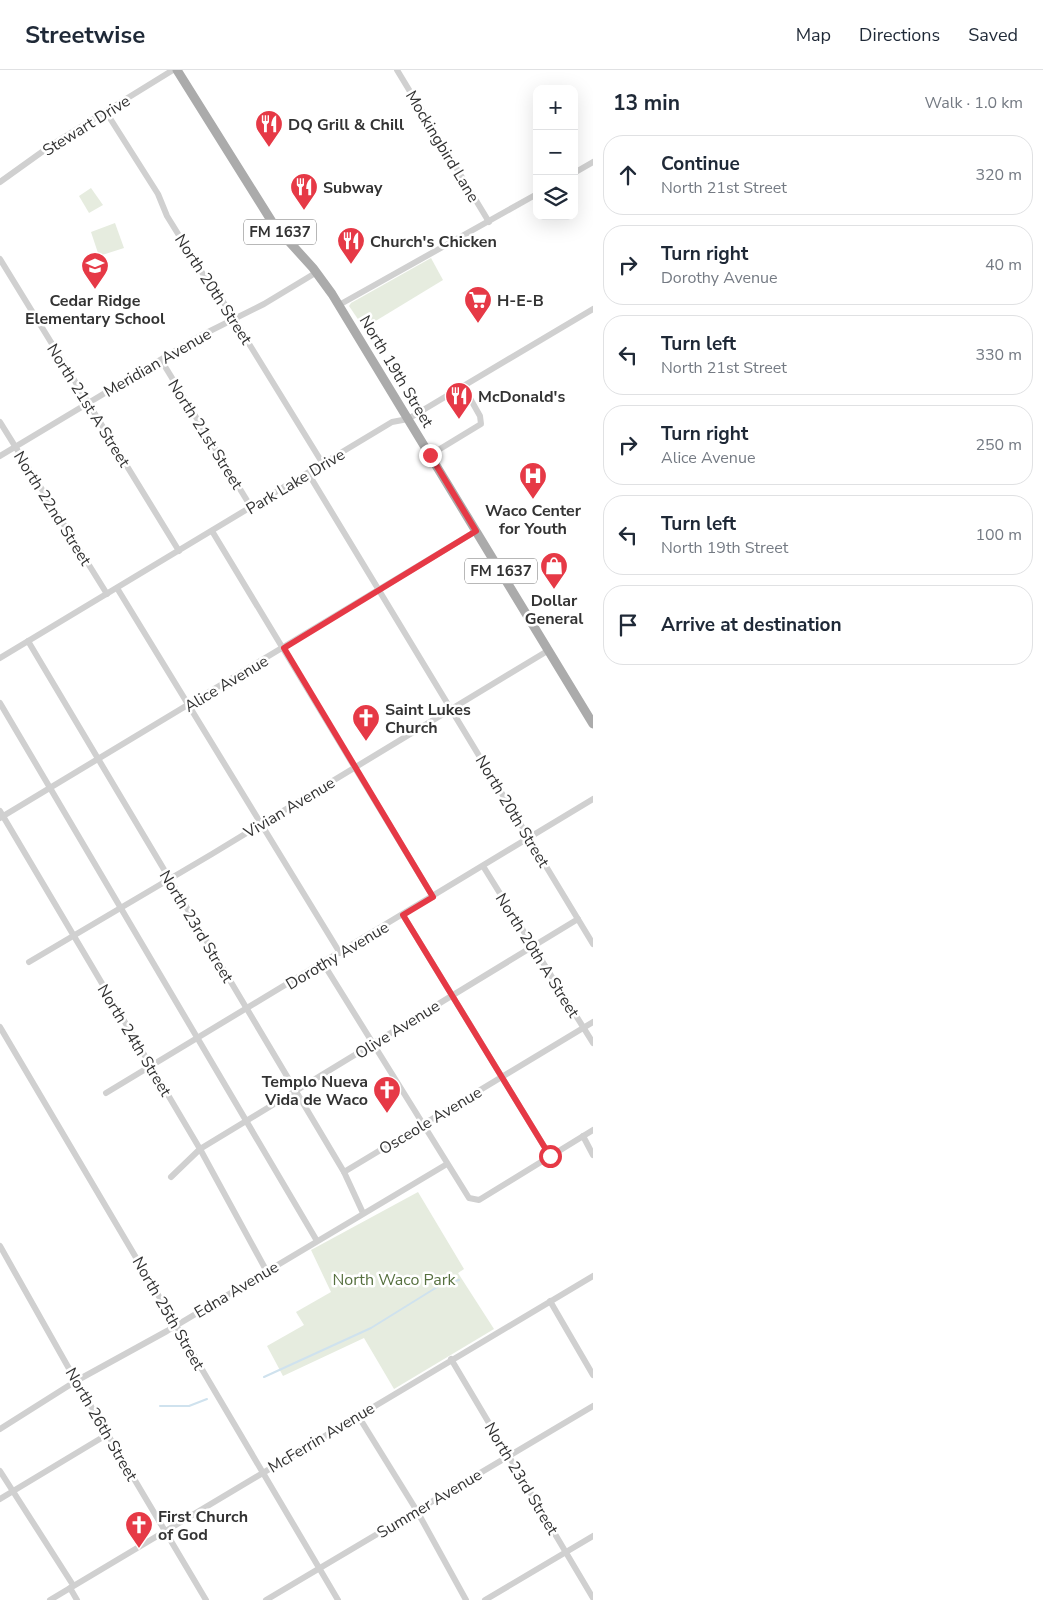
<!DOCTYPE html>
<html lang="en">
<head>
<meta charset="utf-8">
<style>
  :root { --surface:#fff; --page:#f2f2f3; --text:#1f2937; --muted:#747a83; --line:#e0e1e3 }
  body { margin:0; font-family:"Nunito Sans",sans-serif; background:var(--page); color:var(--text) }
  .controls { position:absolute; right:15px; top:15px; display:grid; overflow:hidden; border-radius:10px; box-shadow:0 5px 20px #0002 }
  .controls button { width:45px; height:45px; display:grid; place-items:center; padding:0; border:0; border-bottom:1px solid var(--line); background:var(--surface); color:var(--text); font:25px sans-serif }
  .stop { position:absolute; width:15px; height:15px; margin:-11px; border:4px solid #e63946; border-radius:50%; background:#fff }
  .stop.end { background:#e63946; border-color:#fff; box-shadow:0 1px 5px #0008 }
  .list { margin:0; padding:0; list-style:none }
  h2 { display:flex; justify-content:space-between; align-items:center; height:65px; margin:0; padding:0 20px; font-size:21px }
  h2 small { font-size:16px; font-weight:400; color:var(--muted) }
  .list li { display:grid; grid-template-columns:32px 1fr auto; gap:15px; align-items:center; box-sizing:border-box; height:80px; margin:0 10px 10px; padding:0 10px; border:1px solid var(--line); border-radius:20px }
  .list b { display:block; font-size:19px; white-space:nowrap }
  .list p { margin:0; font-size:16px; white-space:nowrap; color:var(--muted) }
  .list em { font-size:16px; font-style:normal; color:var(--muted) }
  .icon { flex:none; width:28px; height:28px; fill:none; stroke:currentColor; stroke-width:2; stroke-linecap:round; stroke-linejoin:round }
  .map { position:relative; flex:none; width:593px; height:1530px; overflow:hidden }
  header { display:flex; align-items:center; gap:30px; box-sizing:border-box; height:70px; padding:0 25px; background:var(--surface); border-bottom:1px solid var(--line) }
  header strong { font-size:24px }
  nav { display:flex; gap:28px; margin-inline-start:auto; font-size:18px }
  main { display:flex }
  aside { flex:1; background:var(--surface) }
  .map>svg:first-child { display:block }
</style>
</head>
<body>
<header>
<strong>Streetwise</strong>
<nav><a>Map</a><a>Directions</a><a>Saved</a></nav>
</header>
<main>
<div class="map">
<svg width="593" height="1530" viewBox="0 0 593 1530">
  <rect width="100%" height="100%" fill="#fff"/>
  <!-- green -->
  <g fill="#e6ecdf">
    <polygon points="91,118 103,135 89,143 79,126"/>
    <polygon points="115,153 124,178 99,186 91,162"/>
    <polygon points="431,188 443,210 364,258 349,236 351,233"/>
    <polygon points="418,1122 464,1199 458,1203 494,1259 394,1319 364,1268 283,1306 267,1276 304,1255 296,1242 331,1222 311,1180"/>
  </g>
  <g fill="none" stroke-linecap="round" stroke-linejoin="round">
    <!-- stream -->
    <g stroke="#cfe2ee" stroke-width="2">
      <polyline points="264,1307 371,1258 442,1214 459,1210"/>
      <polyline points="160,1336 189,1336 207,1329"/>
    </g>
    <!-- minor -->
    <g stroke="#d0d0d0" stroke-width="6">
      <polyline points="397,0 489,152"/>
      <polyline points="106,42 158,124 167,146 206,209 219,225 323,394"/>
      <polyline points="574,103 593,92"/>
      <polyline points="0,112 53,74 173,0"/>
      <polyline points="0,189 179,481"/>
      <polyline points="339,235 537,124"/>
      <polyline points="161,290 251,437"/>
      <polyline points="0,352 107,524"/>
      <polyline points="430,385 481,354 480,346 463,316"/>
      <polyline points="0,386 200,266 264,234 317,202"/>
      <polyline points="308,403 593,874"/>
      <polyline points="212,461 433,827"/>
      <polyline points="117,518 340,883"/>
      <polyline points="28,571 344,1102 363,1143"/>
      <polyline points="0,588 392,352 408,349 593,239"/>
      <polyline points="0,633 317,1171"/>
      <polyline points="0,741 200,1079 266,1200"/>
      <polyline points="0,748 476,461"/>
      <polyline points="483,796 593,973"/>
      <polyline points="403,845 550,1086"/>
      <polyline points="29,892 212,784 549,580"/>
      <polyline points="323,893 469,1128 479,1130 593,1060"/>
      <polyline points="0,957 338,1530"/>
      <polyline points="106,1023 593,729"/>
      <polyline points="583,1066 593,1085"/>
      <polyline points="344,1102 593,952"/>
      <polyline points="171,1107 200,1079 578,849"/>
      <polyline points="0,1176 76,1311 206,1530"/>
      <polyline points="550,1231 593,1305"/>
      <polyline points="451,1289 593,1528"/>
      <polyline points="357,1344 417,1441 466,1530"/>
      <polyline points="0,1359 76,1311 167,1261 447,1094"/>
      <polyline points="0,1401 73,1515"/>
      <polyline points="0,1429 108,1364"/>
      <polyline points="70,1518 77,1530"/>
      <polyline points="50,1530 593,1206"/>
      <polyline points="266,1530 593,1336"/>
      <polyline points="485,1530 593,1466"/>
    </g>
    <!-- major -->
    <polyline stroke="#ababab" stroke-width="9" points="177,0 274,155 313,198 332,224 593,654"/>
  </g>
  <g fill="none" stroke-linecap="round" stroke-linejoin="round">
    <!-- route -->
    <polyline stroke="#e63946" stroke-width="6" points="430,385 476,461 284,578 433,827 403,845 550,1086"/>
  </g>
  <!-- icons -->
  <defs>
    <symbol id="restaurant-pin" viewBox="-11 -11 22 30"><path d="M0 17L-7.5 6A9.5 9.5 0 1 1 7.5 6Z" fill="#e63946" stroke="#fff"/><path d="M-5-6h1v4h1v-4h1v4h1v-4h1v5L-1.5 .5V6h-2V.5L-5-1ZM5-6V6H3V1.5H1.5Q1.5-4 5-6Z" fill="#fff"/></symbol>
    <symbol id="school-pin" viewBox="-11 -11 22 30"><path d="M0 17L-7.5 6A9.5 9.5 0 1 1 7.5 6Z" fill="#e63946" stroke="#fff"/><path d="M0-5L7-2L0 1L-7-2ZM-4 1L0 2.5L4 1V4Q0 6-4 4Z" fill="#fff"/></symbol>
    <symbol id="supermarket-pin" viewBox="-11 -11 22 30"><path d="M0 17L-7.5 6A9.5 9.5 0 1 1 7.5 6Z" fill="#e63946" stroke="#fff"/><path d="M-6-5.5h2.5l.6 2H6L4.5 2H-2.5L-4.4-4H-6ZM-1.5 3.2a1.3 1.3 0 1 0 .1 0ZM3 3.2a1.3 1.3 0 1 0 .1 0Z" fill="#fff"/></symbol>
    <symbol id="hospital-pin" viewBox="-11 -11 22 30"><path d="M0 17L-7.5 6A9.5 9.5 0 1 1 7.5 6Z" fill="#e63946" stroke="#fff"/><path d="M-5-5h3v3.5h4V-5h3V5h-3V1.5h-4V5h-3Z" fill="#fff"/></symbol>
    <symbol id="shop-pin" viewBox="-11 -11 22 30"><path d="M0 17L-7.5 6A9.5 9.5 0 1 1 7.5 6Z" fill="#e63946" stroke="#fff"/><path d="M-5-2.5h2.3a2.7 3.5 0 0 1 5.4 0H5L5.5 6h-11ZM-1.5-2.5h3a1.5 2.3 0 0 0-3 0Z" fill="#fff"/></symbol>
    <symbol id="church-pin" viewBox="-11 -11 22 30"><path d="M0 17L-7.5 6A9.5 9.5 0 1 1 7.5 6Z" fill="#e63946" stroke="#fff"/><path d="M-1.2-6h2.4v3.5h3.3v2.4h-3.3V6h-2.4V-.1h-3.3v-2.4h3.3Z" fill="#fff"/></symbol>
  </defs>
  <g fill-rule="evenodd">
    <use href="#restaurant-pin" x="253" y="38" width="32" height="43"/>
    <use href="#restaurant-pin" x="288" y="101" width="32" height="43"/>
    <use href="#restaurant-pin" x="335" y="155" width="32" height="43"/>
    <use href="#school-pin" x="79" y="180" width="32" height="43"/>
    <use href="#supermarket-pin" x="462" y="214" width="32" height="43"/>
    <use href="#restaurant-pin" x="443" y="310" width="32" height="43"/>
    <use href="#hospital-pin" x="517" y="390" width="32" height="43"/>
    <use href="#shop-pin" x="538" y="480" width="32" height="43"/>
    <use href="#church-pin" x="350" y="632" width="32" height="43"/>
    <use href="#church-pin" x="371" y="1004" width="32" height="43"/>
    <use href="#church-pin" x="123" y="1439" width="32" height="43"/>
  </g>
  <g text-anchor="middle" stroke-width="5" stroke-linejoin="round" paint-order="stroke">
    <!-- shield labels -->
    <g fill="#fff" stroke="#707070" stroke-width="1">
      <rect x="244" y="149.5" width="72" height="25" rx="4"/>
      <rect x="465" y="488.5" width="72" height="25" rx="4"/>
    </g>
    <g font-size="15" font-weight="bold" fill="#333">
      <text x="280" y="167">FM 1637</text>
      <text x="501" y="506">FM 1637</text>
    </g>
    <!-- poi labels -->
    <g font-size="16" font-weight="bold" fill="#333" stroke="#fff" text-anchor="start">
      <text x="288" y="60">DQ Grill &amp; Chill</text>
      <text x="323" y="123">Subway</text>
      <text x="370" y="177">Church's Chicken</text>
      <text x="95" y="236" text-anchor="middle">Cedar Ridge<tspan x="95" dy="18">Elementary School</tspan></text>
      <text x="497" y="236">H-E-B</text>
      <text x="478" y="332">McDonald's</text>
      <text x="533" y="446" text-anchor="middle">Waco Center<tspan x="533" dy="18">for Youth</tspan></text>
      <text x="554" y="536" text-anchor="middle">Dollar<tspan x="554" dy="18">General</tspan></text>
      <text x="385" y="645">Saint Lukes<tspan x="385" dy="18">Church</tspan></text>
      <text x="368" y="1017" text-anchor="end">Templo Nueva<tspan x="368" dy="18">Vida de Waco</tspan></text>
      <text x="158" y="1452">First Church<tspan x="158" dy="18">of God</tspan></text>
    </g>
    <!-- street labels -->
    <g font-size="16" fill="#333" stroke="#fff">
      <text transform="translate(86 55) rotate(-32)" y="6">Stewart Drive</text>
      <text transform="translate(443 76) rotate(59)" y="6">Mockingbird Lane</text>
      <text transform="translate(214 219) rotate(57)" y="6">North 20th Street</text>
      <text transform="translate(157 292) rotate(-30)" y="6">Meridian Avenue</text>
      <text transform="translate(397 301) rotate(59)" y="6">North 19th Street</text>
      <text transform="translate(89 335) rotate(58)" y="6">North 21st A Street</text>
      <text transform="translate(206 364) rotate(58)" y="6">North 21st Street</text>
      <text transform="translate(295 411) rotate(-31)" y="6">Park Lake Drive</text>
      <text transform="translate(53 438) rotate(58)" y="6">North 22nd Street</text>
      <text transform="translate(226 613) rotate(-31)" y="6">Alice Avenue</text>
      <text transform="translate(289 737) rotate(-31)" y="6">Vivian Avenue</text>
      <text transform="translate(513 741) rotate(59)" y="6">North 20th Street</text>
      <text transform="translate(197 856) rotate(59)" y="6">North 23rd Street</text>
      <text transform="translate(337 885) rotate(-31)" y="6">Dorothy Avenue</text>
      <text transform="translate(538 885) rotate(58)" y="6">North 20th A Street</text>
      <text transform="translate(397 959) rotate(-32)" y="6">Olive Avenue</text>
      <text transform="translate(135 970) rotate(59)" y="6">North 24th Street</text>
      <text transform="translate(430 1050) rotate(-31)" y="6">Osceole Avenue</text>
      <text transform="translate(236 1219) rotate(-31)" y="6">Edna Avenue</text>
      <text transform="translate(169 1243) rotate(60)" y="6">North 25th Street</text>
      <text transform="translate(102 1354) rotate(60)" y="6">North 26th Street</text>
      <text transform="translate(321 1367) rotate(-31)" y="6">McFerrin Avenue</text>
      <text transform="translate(522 1408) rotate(59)" y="6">North 23rd Street</text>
      <text transform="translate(429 1433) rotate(-31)" y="6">Summer Avenue</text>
    </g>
    <!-- park labels -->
    <g font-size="16" fill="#56703f" stroke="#fff">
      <text x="394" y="1215">North Waco Park</text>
    </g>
  </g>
</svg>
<div class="controls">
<button>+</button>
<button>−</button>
<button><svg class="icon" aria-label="layers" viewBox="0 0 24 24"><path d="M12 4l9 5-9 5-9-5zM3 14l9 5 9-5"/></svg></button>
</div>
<div class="stop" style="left:550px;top:1086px"></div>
<div class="stop end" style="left:430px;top:385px"></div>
</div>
<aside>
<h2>13 min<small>Walk · 1.0 km</small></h2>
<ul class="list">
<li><svg class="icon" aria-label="ahead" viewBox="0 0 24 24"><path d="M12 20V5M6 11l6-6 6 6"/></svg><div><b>Continue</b><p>North 21st Street</p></div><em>320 m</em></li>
<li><svg class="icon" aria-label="right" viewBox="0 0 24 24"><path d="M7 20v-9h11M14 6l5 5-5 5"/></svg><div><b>Turn right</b><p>Dorothy Avenue</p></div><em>40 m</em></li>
<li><svg class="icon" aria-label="left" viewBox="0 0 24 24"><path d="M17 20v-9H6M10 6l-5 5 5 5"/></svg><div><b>Turn left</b><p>North 21st Street</p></div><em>330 m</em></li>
<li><svg class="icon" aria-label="right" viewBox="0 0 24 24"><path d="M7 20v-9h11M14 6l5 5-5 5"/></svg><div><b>Turn right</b><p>Alice Avenue</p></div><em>250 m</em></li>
<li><svg class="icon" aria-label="left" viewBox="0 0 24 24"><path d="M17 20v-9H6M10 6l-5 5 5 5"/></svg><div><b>Turn left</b><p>North 19th Street</p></div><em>100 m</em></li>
<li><svg class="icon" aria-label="arrive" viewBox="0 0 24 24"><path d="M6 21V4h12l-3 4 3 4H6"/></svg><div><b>Arrive at destination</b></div></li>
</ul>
</aside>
</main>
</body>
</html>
